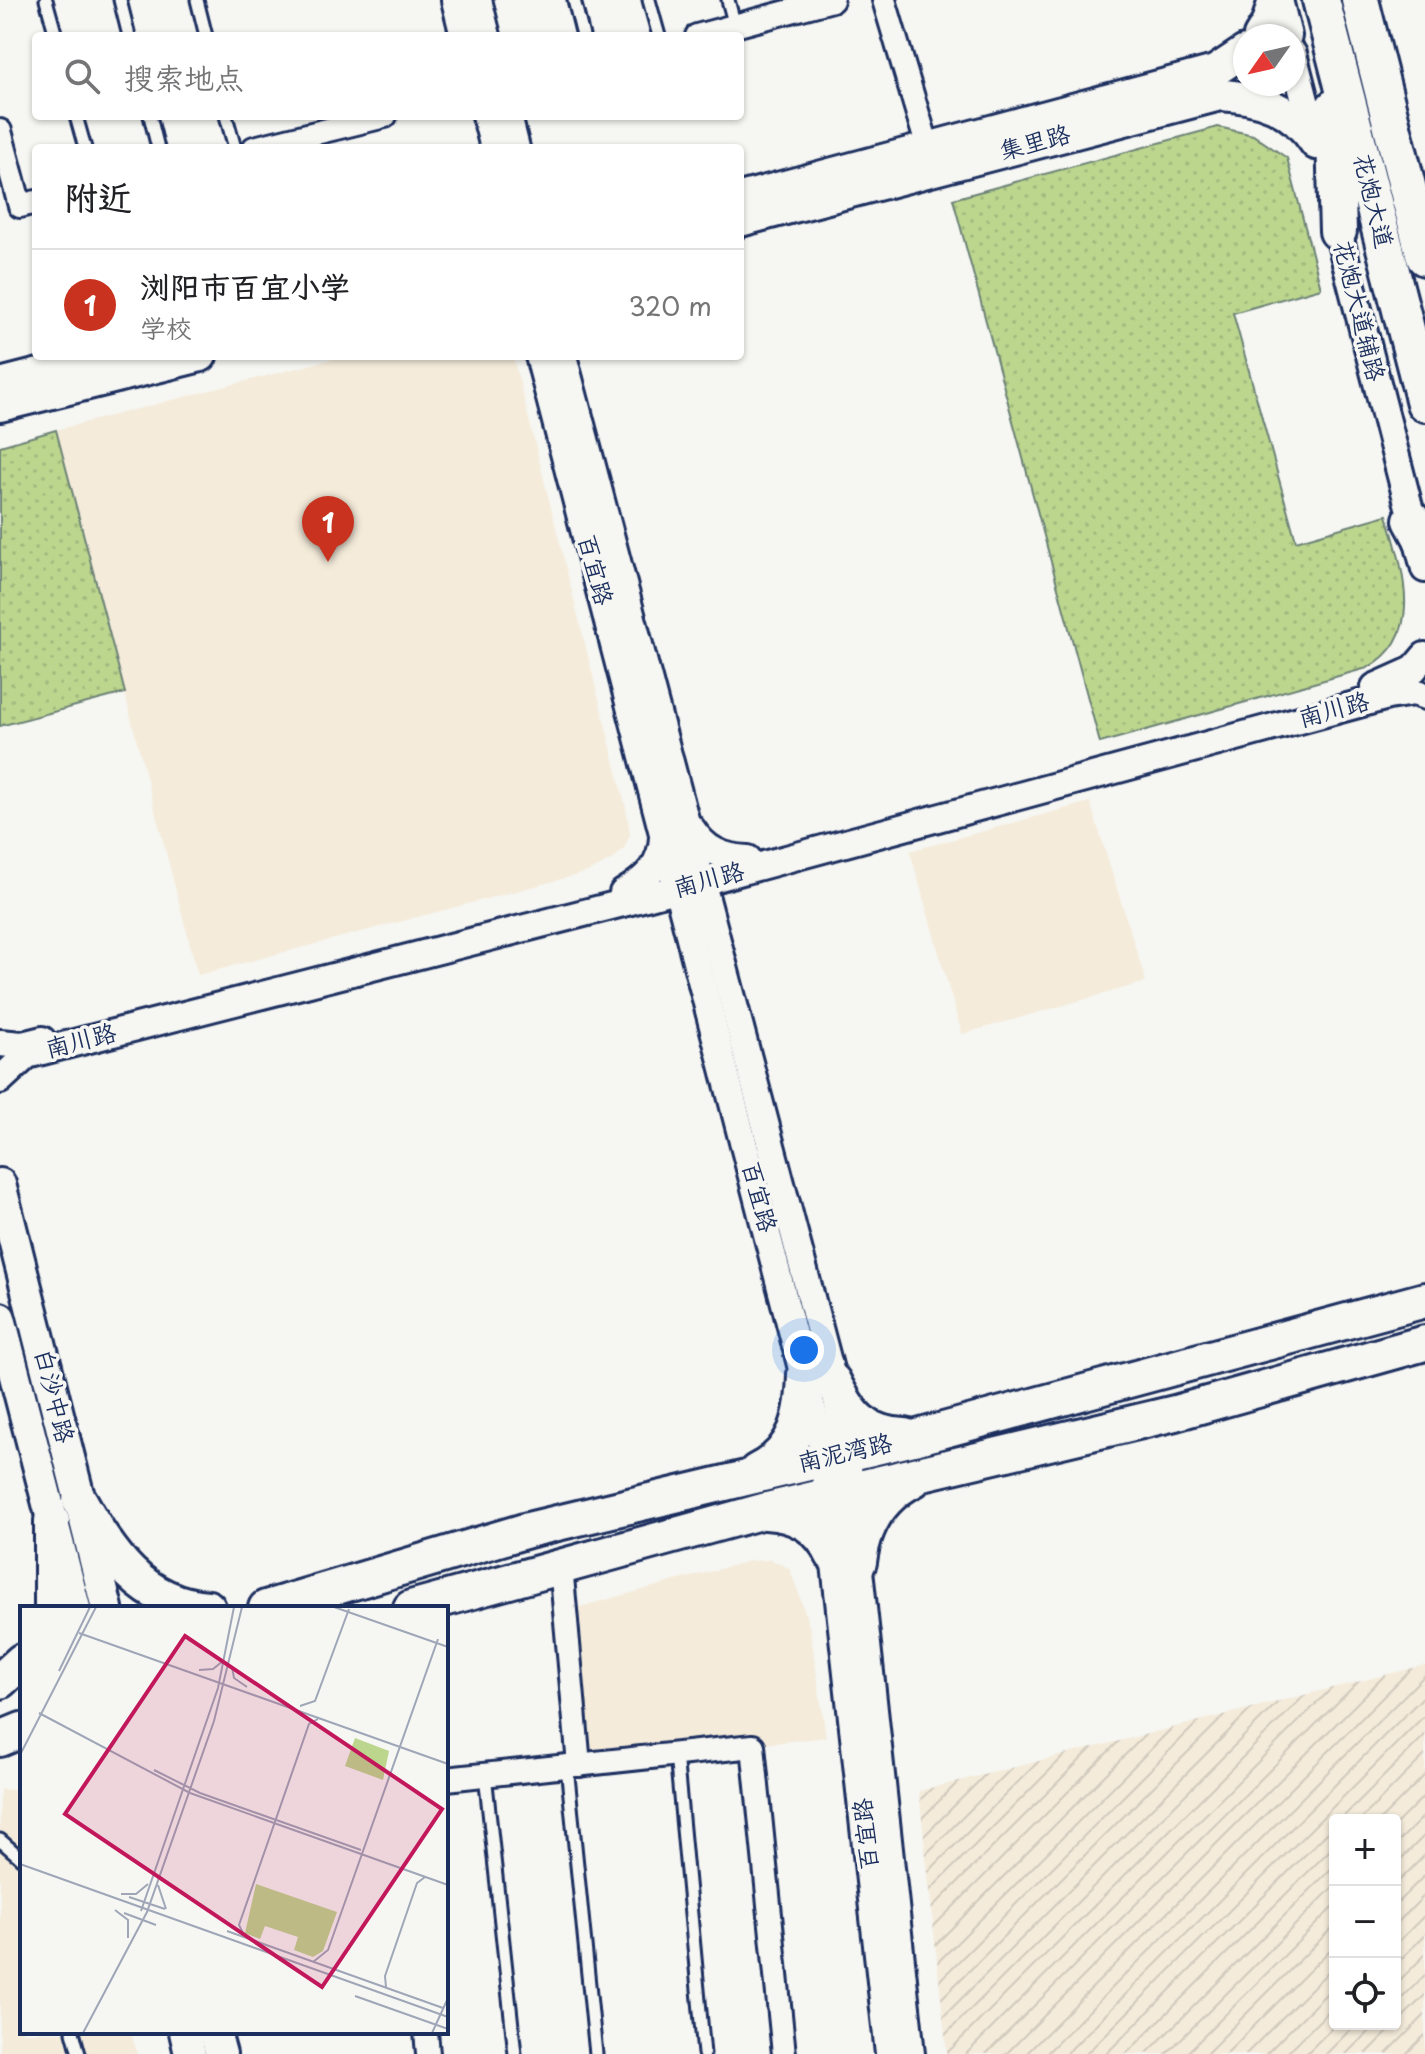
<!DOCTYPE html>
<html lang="zh">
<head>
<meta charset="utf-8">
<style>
  :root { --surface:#fff; --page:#f2f2f2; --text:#202124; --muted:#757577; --line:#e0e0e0; --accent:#c8321e }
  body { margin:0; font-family:"Playpen Sans","LXGW WenKai TC",sans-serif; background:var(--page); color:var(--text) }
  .controls { position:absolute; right:24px; bottom:24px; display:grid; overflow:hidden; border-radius:8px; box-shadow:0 2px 6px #0004 }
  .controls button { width:72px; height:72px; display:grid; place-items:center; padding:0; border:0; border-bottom:2px solid var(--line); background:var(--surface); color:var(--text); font:40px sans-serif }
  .compass { position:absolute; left:1233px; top:24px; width:72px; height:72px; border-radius:50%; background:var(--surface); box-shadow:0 2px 6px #0004; rotate:236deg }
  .you { position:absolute; left:804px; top:1350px; width:28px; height:28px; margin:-20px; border:6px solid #fff; border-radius:50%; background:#1a73e8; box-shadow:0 0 0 12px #1a73e833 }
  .badge { display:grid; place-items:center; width:52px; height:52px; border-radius:50%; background:var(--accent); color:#fff; font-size:26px; font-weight:700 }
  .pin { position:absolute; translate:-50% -66px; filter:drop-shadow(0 2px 4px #0008) }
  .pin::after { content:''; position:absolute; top:42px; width:28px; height:24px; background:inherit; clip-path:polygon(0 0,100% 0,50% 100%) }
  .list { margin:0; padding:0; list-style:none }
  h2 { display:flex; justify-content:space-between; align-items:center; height:104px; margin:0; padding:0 32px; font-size:34px }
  h2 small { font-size:26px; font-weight:400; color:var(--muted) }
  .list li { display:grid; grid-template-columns:52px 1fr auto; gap:24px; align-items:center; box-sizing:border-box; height:112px; padding:0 32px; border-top:2px solid var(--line) }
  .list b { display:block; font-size:30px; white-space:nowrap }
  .list p { margin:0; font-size:26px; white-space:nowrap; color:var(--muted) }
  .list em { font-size:26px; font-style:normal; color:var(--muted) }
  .icon { flex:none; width:44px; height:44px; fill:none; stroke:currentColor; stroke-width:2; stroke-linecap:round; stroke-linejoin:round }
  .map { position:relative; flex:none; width:1425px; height:2054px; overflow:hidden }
  .search { position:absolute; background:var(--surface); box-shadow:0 2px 6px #0004; left:32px; top:32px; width:712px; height:88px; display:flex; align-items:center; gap:20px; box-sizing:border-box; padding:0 28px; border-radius:8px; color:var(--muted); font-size:30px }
  .panel { position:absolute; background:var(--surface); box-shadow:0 2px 6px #0004; left:32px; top:144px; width:712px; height:216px; border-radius:8px }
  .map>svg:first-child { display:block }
</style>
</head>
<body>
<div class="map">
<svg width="1425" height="2054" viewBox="0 0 1425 2054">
  <defs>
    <pattern id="industrial-furrows" width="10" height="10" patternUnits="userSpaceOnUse" patternTransform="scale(2)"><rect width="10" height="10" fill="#f4ebda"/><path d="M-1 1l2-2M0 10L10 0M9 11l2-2" fill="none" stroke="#d1cabe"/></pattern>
    <pattern id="park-dots" width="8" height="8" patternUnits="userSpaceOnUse" patternTransform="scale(2)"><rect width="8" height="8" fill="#bcd68e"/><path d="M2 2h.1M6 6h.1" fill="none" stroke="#a1b87d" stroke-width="1.8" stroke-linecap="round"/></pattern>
  </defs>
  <rect width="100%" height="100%" fill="#f6f6f2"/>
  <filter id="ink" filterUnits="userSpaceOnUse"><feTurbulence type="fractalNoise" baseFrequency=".0125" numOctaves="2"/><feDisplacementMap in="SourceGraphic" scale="16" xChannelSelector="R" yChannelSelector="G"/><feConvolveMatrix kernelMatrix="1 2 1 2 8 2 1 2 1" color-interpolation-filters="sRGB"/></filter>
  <g filter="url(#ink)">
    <!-- built -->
    <g fill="#f4ebda">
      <polygon points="344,356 511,356 514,360 626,808 630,835 624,848 613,859 588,872 198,975 56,430"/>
      <polygon points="1090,802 1146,982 962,1034 910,851"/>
      <polygon points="771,1560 789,1568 799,1594 810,1629 826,1737 579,1765 565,1611 749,1561"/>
      <polygon points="0,1789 22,1791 22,2032 131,2032 137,2054 0,2054"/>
    </g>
    <!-- industrial -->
    <path fill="url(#industrial-furrows)" fill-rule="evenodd" d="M1425 1665V2054H947L919 1791ZM1335 1820H1395V2024H1335Z"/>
    <!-- park -->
    <g fill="url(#park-dots)" stroke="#6c8276" stroke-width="2">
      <path d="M1218 127 1253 135 1287 158 1321 288 1233 313 1296 541 1387 515C1404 573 1425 637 1367 668L1100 743 953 199Z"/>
      <polygon points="56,430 125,693 0,726 0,446"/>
    </g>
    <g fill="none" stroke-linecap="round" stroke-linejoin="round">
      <defs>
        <g id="service">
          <polyline points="46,0 56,36"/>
          <polyline points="120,0 129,36"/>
          <polyline points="197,0 206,36"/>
          <polyline points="574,0 583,36"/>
          <polyline points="649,0 659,36"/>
          <polyline points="728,0 735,26"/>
          <polyline points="76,116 85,148"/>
          <polyline points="150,116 158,148"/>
          <polyline points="226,116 235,148"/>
          <polyline points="676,1754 704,2054"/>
          <polyline points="567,1766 596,2054"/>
          <polyline points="485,1774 515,2054"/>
          <polyline points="0,1840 22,1859"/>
          <polyline points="73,2032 79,2054"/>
        </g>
        <g id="minor">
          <polyline points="884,0 928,148"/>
          <polyline points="697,36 832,0"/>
          <polyline points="0,131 20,206 36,202"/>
          <polyline points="254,148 385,116"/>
          <polyline points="561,1566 579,1765"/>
          <polyline points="446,1779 753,1746 784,2054"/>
          <polyline points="426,2032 428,2054"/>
        </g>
        <g id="tertiary">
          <polyline points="455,0 464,36"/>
          <polyline points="478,0 487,36"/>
          <polyline points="1279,0 1288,36"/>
          <polyline points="1293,54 1316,143"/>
          <polyline points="486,116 494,148"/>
          <polyline points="508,116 516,148"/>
          <polyline points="1334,216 1425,569"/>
          <polyline points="539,356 822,1446 889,2054"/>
          <polyline points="563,356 833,1381 845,1440 911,2054"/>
          <polyline points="1375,687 1413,670 1425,656"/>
          <path d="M691 828C705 850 722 858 748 859"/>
          <path d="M623 893C646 879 662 865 663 837"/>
          <polyline points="0,1043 22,1045 42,1040"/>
          <polyline points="0,1080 27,1055 635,900 1388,696 1414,692 1425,696"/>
        </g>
        <g id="secondary">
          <polyline points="1259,36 1267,23 1274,0"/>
          <polyline points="740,198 1215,71 1245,51"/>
          <path d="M740 221 1220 95C1261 97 1292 108 1316 144"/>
          <polyline points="0,384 110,356"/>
          <polyline points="0,406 201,356"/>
          <polyline points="0,1184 107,1608"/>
          <polyline points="0,1318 75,1608"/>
          <polyline points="185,2032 190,2054"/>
          <polyline points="215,2032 221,2054"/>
        </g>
        <g id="primary">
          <path d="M833 1381C850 1415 864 1435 905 1436"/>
          <path d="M757 1471C797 1452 804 1414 805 1374"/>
          <path d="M80 1501C110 1554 142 1604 208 1608"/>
          <path d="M766 1512C797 1514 819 1526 833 1555"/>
          <path d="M859 1562C863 1527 880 1497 913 1480"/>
          <polyline points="52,1608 52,1521"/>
          <polyline points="266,1608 528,1530 914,1438 1425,1300"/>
          <polyline points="411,1608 767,1510 1175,1413 1425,1343"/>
          <polyline points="0,1681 22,1661"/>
          <polyline points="0,1739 22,1730"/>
        </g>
        <g id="trunk">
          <polyline points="1321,0 1425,403"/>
          <polyline points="1360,0 1425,257"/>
          <polyline points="1334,108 1338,231"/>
          <polyline points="1412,520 1425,544"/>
        </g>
      </defs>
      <!-- service casing -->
      <use href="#service" stroke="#1b2f5e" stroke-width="17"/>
      <!-- minor casing -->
      <use href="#minor" stroke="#1b2f5e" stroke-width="28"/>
      <!-- tertiary casing -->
      <use href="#tertiary" stroke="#1b2f5e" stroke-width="32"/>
      <!-- secondary casing -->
      <use href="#secondary" stroke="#1b2f5e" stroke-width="36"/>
      <!-- primary casing -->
      <use href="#primary" stroke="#1b2f5e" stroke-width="40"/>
      <!-- trunk casing -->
      <use href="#trunk" stroke="#1b2f5e" stroke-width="42"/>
      <!-- service -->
      <use href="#service" stroke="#f6f6f2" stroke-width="11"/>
      <!-- minor -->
      <use href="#minor" stroke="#f6f6f2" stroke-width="22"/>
      <!-- tertiary -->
      <use href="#tertiary" stroke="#f6f6f2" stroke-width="26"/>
      <!-- secondary -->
      <use href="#secondary" stroke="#f6f6f2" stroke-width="30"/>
      <!-- primary -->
      <use href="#primary" stroke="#f6f6f2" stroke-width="34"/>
      <!-- trunk -->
      <use href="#trunk" stroke="#f6f6f2" stroke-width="36"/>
    </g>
  </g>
  <g text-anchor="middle" stroke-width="7" stroke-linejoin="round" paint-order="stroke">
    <!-- street labels -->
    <g font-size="24" fill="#1b2f5e" stroke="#f6f6f2">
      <text transform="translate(1035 143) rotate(-15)" y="8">集里路</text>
      <text transform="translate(1373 201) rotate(76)" y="8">花炮大道</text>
      <text transform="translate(1359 311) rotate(76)" y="8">花炮大道辅路</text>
      <text transform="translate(595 570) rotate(75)" y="8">百宜路</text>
      <text transform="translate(1334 710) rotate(-15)" y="8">南川路</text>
      <text transform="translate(709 880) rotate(-15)" y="8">南川路</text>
      <text transform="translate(81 1041) rotate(-14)" y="8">南川路</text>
      <text transform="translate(759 1197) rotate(75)" y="8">百宜路</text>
      <text transform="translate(54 1396) rotate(76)" y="8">白沙中路</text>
      <text transform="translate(845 1453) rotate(-13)" y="8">南泥湾路</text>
      <text transform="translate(866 1834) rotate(-96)" y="8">百宜路</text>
    </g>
  </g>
  <!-- overview -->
  <g transform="translate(20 1606)">
    <rect width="428" height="428" fill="#f6f6f2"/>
    <path d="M335 132 369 145 363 174 325 160ZM236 278 317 306 303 345 293 351 274 344 278 331 245 320 240 333 225 327Z" fill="#bcd68e"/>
    <path fill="none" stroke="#9ea6b7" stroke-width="2" d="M314 1 428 41M59 27 428 158M212 61 214 72 227 81M179 64 193 63 203 55M39 65 70 1M280 100 295 95 329 3M19 107 170 187 428 279M0 149 76 1M134 164 180 187 341 244M0 258 428 411M138 279 146 303M101 288H116L128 278M109 291 145 303M95 304 108 314V332M121 305 198 82 214 1M104 307 136 319M207 325 423 402M225 331 219 319 289 118 298 113M293 356 308 344 418 33M366 381 365 370 397 277 405 271M335 390 428 423M63 427 127 306 194 115 222 1M412 427 428 392"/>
    <path fill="#c2185b" fill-opacity="0.15" stroke="#c2185b" stroke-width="4" d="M165 30 422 203 302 381 45 208Z"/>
    <rect width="428" height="428" fill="none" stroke="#1b2f5e" stroke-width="4"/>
  </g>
</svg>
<div class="controls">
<button>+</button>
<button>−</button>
<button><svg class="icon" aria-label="locate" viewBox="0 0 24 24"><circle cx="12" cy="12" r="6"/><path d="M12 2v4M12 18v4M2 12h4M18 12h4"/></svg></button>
</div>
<svg class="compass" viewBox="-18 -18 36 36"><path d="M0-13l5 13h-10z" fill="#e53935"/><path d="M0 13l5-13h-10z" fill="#757577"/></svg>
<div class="you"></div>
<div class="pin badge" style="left:328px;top:562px">1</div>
<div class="search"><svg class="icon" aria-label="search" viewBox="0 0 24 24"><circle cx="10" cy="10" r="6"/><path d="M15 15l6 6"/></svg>搜索地点</div>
<section class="panel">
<h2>附近<small></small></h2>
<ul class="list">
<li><span class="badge">1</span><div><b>浏阳市百宜小学</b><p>学校</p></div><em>320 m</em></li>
</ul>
</section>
</div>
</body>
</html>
